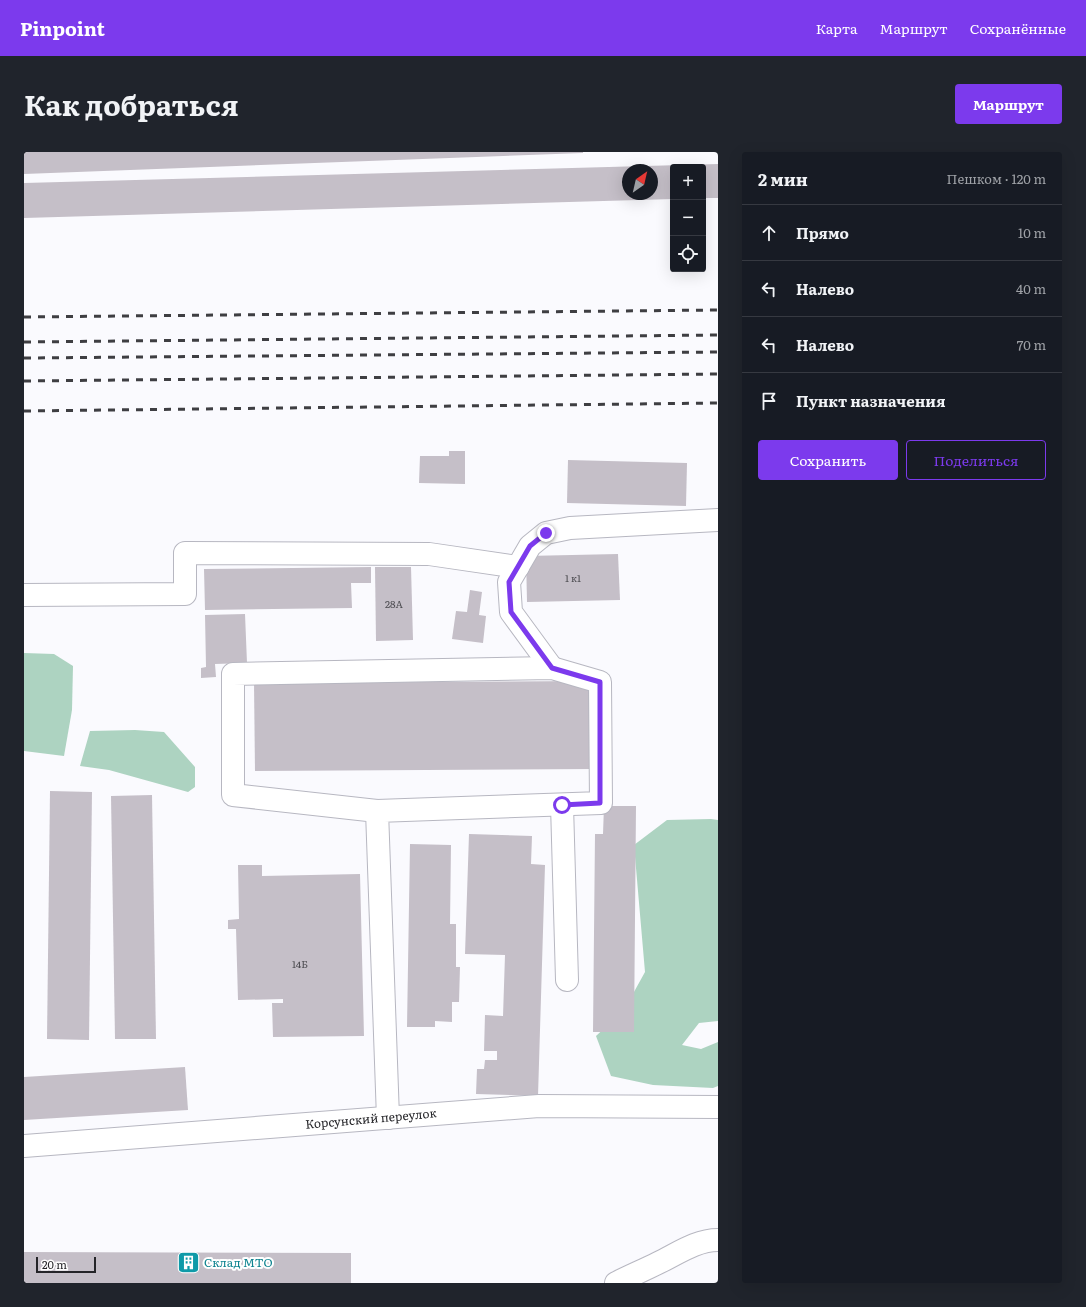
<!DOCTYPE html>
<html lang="ru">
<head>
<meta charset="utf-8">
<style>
  :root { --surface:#171b24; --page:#20242c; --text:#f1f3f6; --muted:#9ea1a6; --line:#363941; --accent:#7c3aed }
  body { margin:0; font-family:Literata,serif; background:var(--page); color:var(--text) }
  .controls { position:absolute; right:12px; top:12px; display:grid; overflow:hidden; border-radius:4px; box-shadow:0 4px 16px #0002 }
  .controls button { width:36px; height:36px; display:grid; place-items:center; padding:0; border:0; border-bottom:1px solid var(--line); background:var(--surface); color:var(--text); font:20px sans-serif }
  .compass { position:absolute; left:598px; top:12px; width:36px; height:36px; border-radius:50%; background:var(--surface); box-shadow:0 4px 16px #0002; rotate:34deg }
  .scale { position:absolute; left:12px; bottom:10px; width:60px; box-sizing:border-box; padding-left:4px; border:2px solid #252529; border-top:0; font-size:11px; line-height:14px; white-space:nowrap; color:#252529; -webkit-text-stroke:3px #fff; paint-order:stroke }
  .stop { position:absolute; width:12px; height:12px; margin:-9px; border:3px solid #7c3aed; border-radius:50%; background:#fff }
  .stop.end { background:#7c3aed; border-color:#fff; box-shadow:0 1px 4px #0008 }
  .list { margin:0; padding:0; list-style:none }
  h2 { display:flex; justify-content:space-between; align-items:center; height:52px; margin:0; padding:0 16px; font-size:17px }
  h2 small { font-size:13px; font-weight:400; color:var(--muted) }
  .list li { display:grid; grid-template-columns:26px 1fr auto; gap:12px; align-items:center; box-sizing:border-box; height:56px; padding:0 16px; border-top:1px solid var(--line) }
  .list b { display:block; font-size:15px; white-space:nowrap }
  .list em { font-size:13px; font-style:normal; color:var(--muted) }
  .actions { display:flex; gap:8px; padding:12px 16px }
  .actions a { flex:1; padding:9px 0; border:1px solid var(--accent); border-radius:4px; text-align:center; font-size:14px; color:var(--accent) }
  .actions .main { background:var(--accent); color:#fff }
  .icon { flex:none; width:22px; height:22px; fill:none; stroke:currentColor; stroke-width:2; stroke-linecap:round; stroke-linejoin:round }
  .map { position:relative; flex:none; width:694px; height:1131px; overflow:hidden; border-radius:4px }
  header { display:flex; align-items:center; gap:24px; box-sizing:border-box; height:56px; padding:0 20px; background:var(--accent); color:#fff }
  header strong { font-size:19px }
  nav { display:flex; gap:22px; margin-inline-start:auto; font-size:14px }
  .intro { display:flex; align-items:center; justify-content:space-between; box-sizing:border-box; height:96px; padding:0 24px }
  h1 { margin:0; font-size:28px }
  .button { padding:10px 18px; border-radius:4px; background:var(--accent); color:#fff; font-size:14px; font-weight:700 }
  main { display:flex; gap:24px; padding:0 24px }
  aside { flex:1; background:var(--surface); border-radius:4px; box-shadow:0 4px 16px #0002 }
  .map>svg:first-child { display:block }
</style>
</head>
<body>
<header>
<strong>Pinpoint</strong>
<nav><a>Карта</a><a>Маршрут</a><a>Сохранённые</a></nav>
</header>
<div class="intro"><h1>Как добраться</h1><a class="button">Маршрут</a></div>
<main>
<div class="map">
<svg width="694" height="1131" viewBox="0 0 694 1131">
  <rect width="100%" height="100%" fill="#fafafe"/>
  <!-- green -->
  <g fill="#add3c1">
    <polygon points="0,501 30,502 49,514 48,558 40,604 0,599"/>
    <polygon points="111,578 140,580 171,615 171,635 164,640 85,618 56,614 66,579"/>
    <polygon points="687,667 694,668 694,869 675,871 658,893 677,897 694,890 694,934 689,936 629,933 587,924 572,884 600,858 621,820 610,693 643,668"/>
  </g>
  <!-- building -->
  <g fill="#c5bfc8" fill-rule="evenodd">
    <polygon points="0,0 559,0 559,1 0,22"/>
    <path d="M694 12V46H679V15H649V47L0 66V31ZM604 18H628V42H604Z"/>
    <polygon points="425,299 441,299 441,332 395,331 396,304 425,304"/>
    <polygon points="544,308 663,311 662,354 543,351"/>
    <polygon points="594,402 596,448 503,450 502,404"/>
    <polygon points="347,415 347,431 327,431 328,456 181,458 180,417"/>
    <polygon points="351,415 387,415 389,488 352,489"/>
    <polygon points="446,438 458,440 455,463 462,464 459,491 428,487 432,459 443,460"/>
    <polygon points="221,462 223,511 191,512 192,525 177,526 177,516 182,515 181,463"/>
    <polygon points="568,529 569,617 231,619 230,531"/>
    <polygon points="26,639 68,640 65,888 23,887"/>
    <polygon points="128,643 132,887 91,887 87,644"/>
    <polygon points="580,654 612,654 610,880 569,880 571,682 579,682"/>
    <polygon points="445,682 508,684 507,712 521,713 514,944 452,942 453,917 460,917 461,908 473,908 473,899 460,899 461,863 479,864 481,803 441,802"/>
    <polygon points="386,692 427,693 426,772 432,772 432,815 436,815 435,850 428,850 428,870 411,869 411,875 383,875"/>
    <polygon points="214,713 238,713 238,724 336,722 340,884 249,885 248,851 259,851 259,847 214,848 212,777 204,777 204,768 215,767"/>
    <polygon points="161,915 164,958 0,968 0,925"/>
    <polygon points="0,1100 327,1101 327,1131 0,1131"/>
  </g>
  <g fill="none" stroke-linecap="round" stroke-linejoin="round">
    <defs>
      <g id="minor">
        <polyline points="0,443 161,442 161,401 405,402 494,415"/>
        <polyline points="528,516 487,460 485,430 506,394 522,381 546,376 694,368"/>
        <polyline points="538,653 543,828"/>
        <polyline points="353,659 577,651 576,530 528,516 209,522 209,643 353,659 364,966"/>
        <polyline points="0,994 515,954 694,955"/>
        <path d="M592 1131C606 1124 620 1118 634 1111 653 1102 672 1088 694 1088"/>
      </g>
    </defs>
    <!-- minor casing -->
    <use href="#minor" stroke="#b7b7c1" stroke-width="24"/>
    <!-- minor -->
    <use href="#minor" stroke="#fff" stroke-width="22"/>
    <!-- rail -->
    <g stroke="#3e3e42" stroke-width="3" stroke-dasharray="7 7" stroke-linecap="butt">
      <polyline points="0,165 694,158"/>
      <polyline points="0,190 694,183"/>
      <polyline points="0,206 694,200"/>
      <polyline points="0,229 694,222"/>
      <polyline points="0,259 694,251"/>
    </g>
  </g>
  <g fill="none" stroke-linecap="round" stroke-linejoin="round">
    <!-- route -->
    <polyline stroke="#7c3aed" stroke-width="5" points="522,381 506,394 485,430 487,460 528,516 576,530 576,651 538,653"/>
  </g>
  <!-- icons -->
  <defs>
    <symbol id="building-square" viewBox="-11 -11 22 22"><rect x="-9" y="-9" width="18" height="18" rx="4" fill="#0f9aa8" stroke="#fff"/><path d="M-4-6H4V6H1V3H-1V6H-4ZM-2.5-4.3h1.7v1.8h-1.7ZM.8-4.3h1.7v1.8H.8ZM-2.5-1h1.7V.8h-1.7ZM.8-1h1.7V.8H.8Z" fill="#fff"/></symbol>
  </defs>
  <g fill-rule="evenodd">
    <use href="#building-square" x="152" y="1098" width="25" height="25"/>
  </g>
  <g text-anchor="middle" stroke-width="4" stroke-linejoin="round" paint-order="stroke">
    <!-- number labels -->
    <g font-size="10" fill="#4d4c51">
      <text x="549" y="430">1 к1</text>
      <text x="370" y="456">28А</text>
      <text x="276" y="816">14Б</text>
    </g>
    <!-- street labels -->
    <g font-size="12" fill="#252529" stroke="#fff">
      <text transform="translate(347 967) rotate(-5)" y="4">Корсунский переулок</text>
    </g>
    <!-- culture labels -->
    <g font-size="12" fill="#0d838f" stroke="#fff" text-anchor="start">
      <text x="180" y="1115">Склад МТО</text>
    </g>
  </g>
</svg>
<div class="controls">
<button>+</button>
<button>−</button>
<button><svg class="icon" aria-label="locate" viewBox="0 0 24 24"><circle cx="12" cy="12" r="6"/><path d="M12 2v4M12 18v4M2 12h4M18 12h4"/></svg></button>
</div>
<svg class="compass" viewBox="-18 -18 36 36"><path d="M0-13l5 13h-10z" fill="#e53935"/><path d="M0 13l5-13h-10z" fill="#9ea1a6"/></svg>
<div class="scale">20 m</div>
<div class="stop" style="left:538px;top:653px"></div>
<div class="stop end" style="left:522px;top:381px"></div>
</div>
<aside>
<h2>2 мин<small>Пешком · 120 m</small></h2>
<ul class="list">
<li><svg class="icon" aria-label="ahead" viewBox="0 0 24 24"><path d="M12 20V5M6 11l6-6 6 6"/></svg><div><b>Прямо</b></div><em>10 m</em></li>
<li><svg class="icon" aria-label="left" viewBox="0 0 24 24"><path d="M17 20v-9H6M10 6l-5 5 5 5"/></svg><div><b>Налево</b></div><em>40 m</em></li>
<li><svg class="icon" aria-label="left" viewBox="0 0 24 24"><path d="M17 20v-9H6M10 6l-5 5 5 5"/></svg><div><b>Налево</b></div><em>70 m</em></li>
<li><svg class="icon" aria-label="arrive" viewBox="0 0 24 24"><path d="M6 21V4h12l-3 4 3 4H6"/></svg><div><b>Пункт назначения</b></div></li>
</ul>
<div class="actions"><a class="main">Сохранить</a><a>Поделиться</a></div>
</aside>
</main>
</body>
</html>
